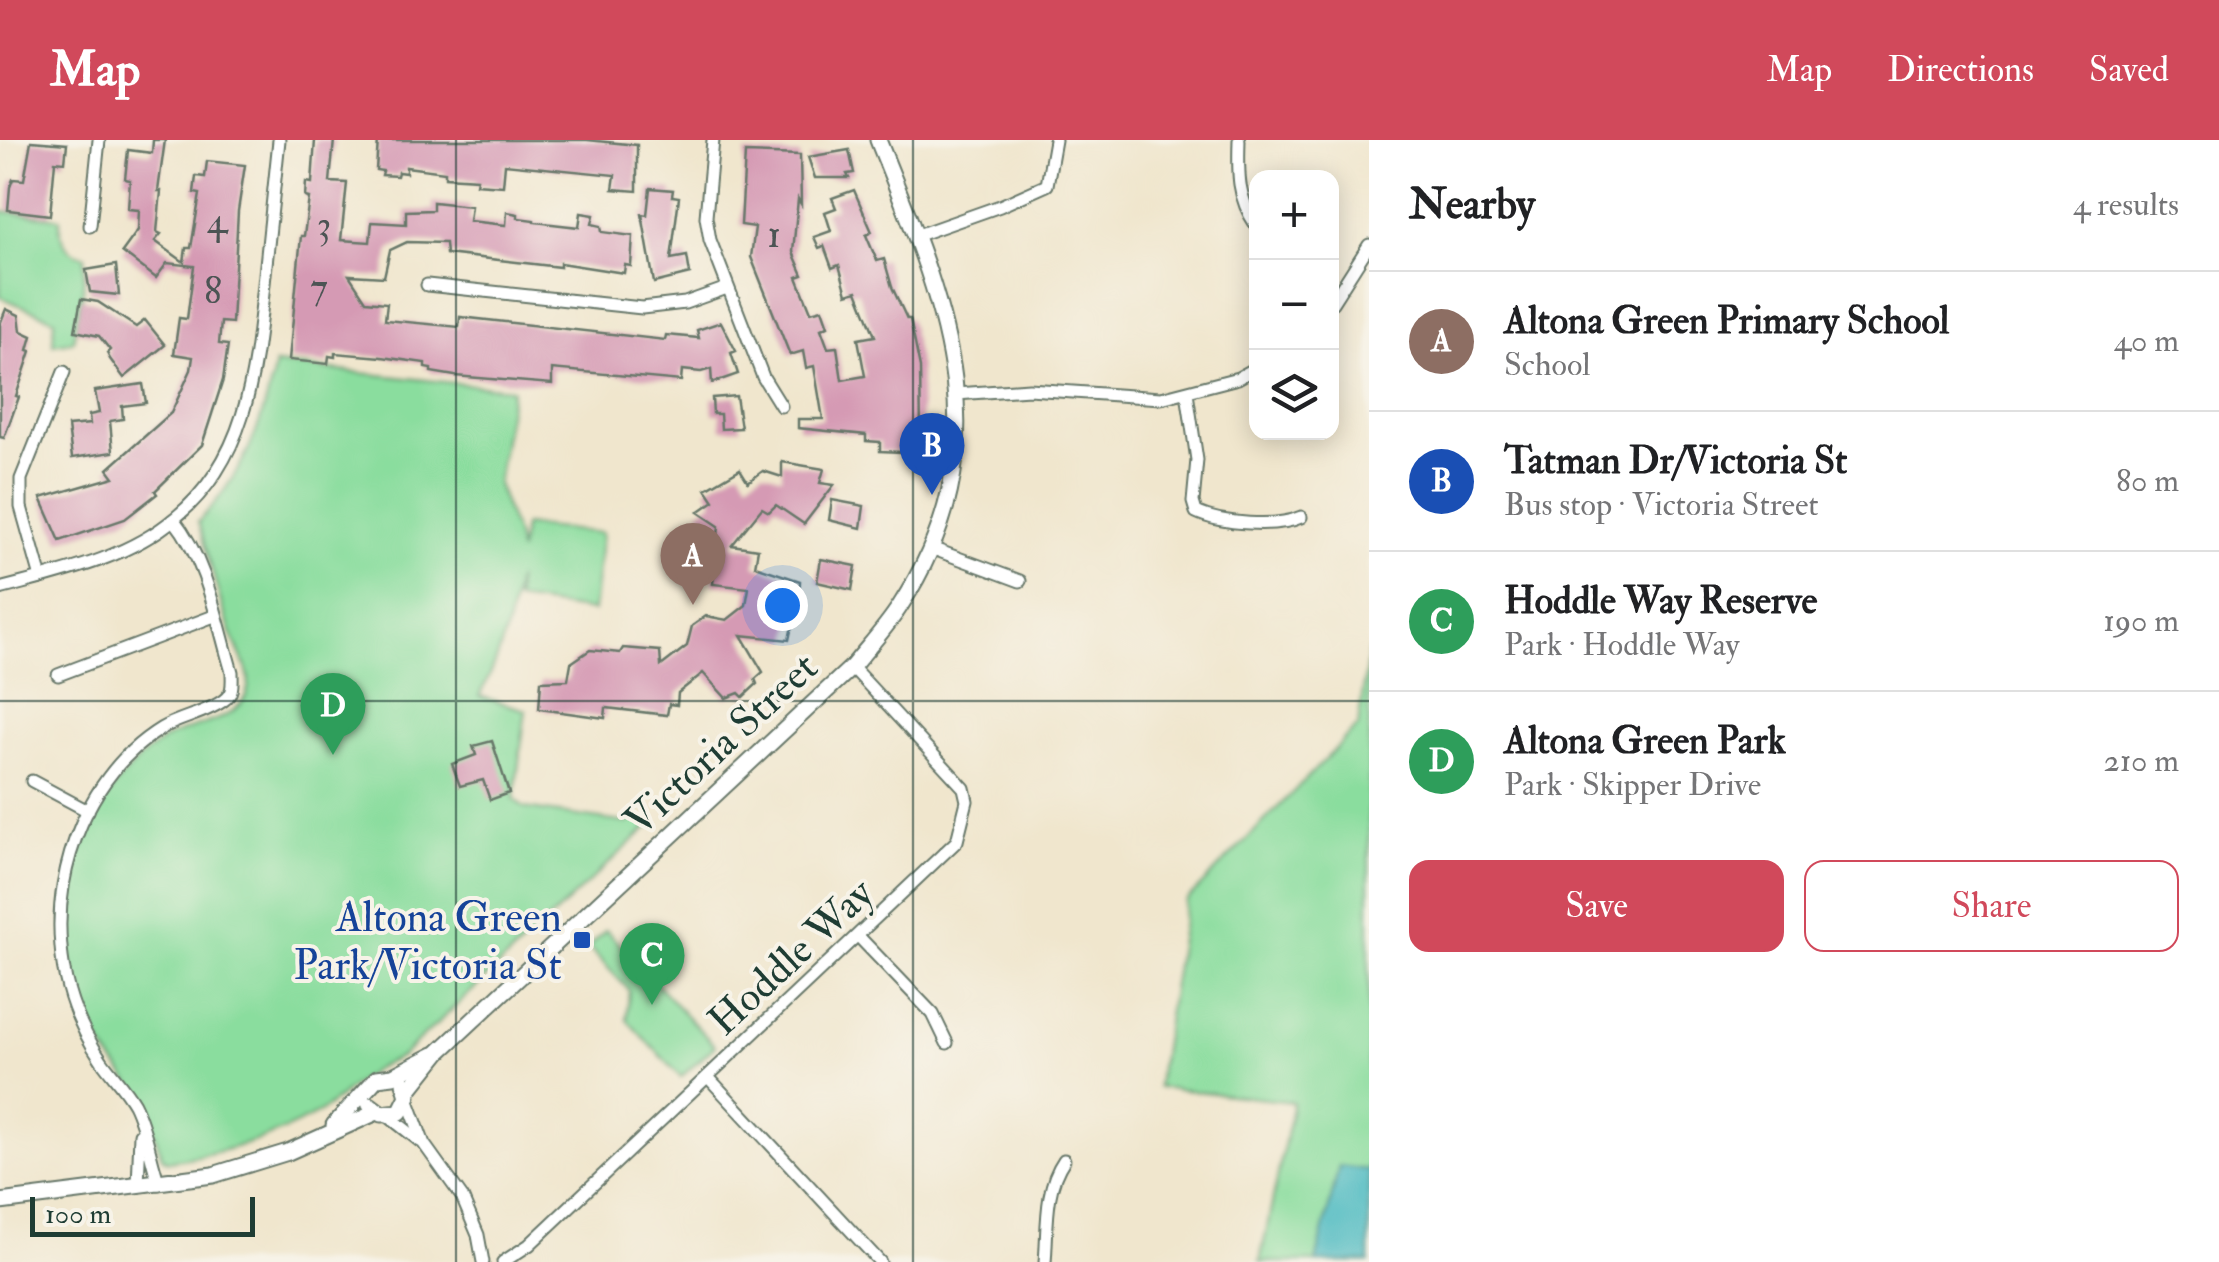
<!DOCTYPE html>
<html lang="en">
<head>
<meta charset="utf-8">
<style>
  :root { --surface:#fff; --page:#f6f6f6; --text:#202124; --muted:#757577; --line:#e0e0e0; --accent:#d1495b }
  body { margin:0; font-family:"IM FELL Double Pica",serif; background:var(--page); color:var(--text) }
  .controls { position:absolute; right:30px; top:30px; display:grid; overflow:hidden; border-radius:20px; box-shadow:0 5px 25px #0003 }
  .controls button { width:90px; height:90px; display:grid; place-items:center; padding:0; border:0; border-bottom:2px solid var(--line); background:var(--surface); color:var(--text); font:50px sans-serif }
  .scale { position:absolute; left:30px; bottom:25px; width:225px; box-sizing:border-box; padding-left:10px; border:5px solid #1f3d34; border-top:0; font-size:28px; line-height:35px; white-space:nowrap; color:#1f3d34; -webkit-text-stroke:8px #f7f3e8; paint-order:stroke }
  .you { position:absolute; left:782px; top:465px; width:35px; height:35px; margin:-25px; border:8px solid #fff; border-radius:50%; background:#1a73e8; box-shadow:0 0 0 15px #1a73e833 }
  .badge { display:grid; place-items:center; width:65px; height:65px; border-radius:50%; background:var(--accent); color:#fff; font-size:32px; font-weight:700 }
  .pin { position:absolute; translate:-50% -82px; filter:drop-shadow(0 2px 5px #0008) }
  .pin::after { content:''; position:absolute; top:52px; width:35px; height:30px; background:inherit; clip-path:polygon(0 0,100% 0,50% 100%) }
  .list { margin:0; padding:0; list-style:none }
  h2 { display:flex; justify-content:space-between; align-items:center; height:130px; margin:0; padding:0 40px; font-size:42px }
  h2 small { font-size:32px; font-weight:400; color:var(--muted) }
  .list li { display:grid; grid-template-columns:65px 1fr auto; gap:30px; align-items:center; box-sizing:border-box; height:140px; padding:0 40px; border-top:2px solid var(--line) }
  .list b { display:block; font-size:38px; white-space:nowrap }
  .list p { margin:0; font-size:32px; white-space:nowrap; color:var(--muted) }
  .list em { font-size:32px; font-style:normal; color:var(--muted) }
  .actions { display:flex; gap:20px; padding:30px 40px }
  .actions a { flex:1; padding:22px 0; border:2px solid var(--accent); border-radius:20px; text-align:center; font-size:35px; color:var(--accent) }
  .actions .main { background:var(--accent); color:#fff }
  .icon { flex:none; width:55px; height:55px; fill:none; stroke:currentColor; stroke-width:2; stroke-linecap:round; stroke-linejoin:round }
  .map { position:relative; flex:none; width:1369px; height:1122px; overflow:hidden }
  header { display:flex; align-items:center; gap:60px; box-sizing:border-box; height:140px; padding:0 50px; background:var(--accent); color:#fff }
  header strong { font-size:48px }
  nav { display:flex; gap:55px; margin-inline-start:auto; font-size:35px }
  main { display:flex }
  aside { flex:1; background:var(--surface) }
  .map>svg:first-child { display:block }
</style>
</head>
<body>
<header>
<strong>Map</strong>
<nav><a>Map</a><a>Directions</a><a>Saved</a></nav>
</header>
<main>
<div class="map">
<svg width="1369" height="1122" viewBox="0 0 1369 1122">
  <rect width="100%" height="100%" fill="#f7f3e8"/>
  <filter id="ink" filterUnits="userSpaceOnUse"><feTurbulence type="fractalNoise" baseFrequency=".01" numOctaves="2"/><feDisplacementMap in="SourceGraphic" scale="20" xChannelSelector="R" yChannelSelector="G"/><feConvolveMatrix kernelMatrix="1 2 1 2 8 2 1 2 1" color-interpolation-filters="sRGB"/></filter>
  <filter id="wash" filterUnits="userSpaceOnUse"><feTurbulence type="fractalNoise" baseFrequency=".0048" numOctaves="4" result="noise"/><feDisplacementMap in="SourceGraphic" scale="40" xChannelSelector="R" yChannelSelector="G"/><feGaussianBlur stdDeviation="2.25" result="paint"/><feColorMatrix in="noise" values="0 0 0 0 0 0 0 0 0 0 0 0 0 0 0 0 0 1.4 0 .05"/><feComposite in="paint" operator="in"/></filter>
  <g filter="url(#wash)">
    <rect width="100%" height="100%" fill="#f0e6cd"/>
    <!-- green -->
    <g fill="#8add9e" stroke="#548d69" stroke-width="2.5">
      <path d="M0 71 60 78C59 98 64 112 85 116L83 151 73 201 53 204 54 179 0 157Z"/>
      <path d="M275 224 512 249 497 344 516 395 519 412 524 385 602 393 593 471 516 460 517 438C509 482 501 518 479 556L526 570 514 659 524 668 627 683 637 676 649 686 402 916C393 921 382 924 374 930 354 942 340 960 318 973 273 999 218 1014 168 1021L162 1017C155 996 149 973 138 954 129 939 116 926 106 912 86 883 74 848 69 813 59 733 96 647 162 601 188 583 242 584 248 548 251 535 244 523 239 512 220 469 212 426 198 382 242 336 263 286 275 224Z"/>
      <polygon points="1369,509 1369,1122 1260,1122 1293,962 1157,947 1186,761 1358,586"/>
      <polygon points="606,790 715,906 681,937 627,880 629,850 588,807"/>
    </g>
    <!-- water -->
    <polygon fill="#4bbac1" stroke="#357c7a" stroke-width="2.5" points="1339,1026 1369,1030 1369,1122 1316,1122"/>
    <g id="blocks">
      <!-- building -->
      <g fill="#d59ab4">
        <polygon points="153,0 165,0 158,51 161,51 157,92 161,94 155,101 184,122 186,108 191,108 200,54 194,53 196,36 205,37 207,21 245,25 238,71 232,183 221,182 219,204 228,205 223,240 202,305 155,351 157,354 125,379 60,401 41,358 114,337 108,329 171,273 191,230 193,217 174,214 179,178 187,179 194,126 167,123 156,138 122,112 138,90 139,70 128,69 130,40 125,39 128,10 152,13"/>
        <polygon points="315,0 334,0 330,42 347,43 341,100 370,102 372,82 406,84 406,71 433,70 433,62 471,66 469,81 506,85 507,72 518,74 518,78 534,80 534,82 579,87 581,73 594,75 592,84 601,86 602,92 633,96 631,126 625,125 624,133 560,123 560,127 446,114 445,103 407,102 390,110 384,137 349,135 366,161 387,163 385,180 459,187 460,177 665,200 666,195 699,198 697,190 721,182 736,211 731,213 738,234 712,243 711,229 701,232 682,230 681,241 552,229 552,244 455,236 431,232 431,229 425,228 425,223 382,217 335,213 335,217 329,216 328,224 289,220 301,96 304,96 309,58 305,57 306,42 312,43"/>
        <polygon points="378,0 587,0 637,5 637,51 613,49 615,35 505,24 503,46 476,44 477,39 445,37 445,32 406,27 406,33 398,32 397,36 382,35 383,31 376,30"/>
        <polygon points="31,1 67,4 65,22 55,21 50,75 8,70 10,47 13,39 24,40"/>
        <polygon points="849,10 854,33 847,34 849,38 815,38 808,17"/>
        <polygon points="745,13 800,15 801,64 798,59 793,112 803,135 797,137 811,172 822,169 828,186 821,189 828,208 837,207 842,240 865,236 858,199 875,196 857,151 847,154 839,125 832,128 824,106 819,108 814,97 831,91 825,72 836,68 832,58 854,50 872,92 866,95 877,121 884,119 892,147 907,179 910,179 920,228 921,294 945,294 945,297 925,304 924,313 880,311 880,302 866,301 866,295 798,288 798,279 823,279 814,226 806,228 803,211 790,215 751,117 755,87 741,85"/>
        <polygon points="650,48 673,50 672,56 679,57 671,119 687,116 690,134 654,143 642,74 647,75"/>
        <polygon points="116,125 119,155 90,152 86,130"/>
        <polygon points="81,159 98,162 136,187 145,180 165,205 124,238 110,219 107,213 110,210 99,196 75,191"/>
        <polygon points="6,169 19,175 21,191 32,196 28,210 31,211 16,256 19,257 4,298 0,297 0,184"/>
        <polygon points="143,244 146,263 122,266 123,279 110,281 113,312 72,318 68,286 90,284 89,275 99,273 95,251"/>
        <polygon points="736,256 741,288 721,289 720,274 713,274 712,258"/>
        <polygon points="782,322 824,329 820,343 834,345 804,384 776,365 769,372 762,368 732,405 758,409 755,426 800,441 798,483 793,481 789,500 741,495 763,532 755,539 757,544 743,557 739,553 726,558 703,533 678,553 677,565 669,564 667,575 606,568 605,578 539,569 541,541 568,540 571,523 590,510 620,513 623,508 660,511 661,526 687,506 692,486 706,476 727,480 746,465 749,448 713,444 719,386 698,372 714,361 706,349 740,329 748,342 763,331 782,337"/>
        <polygon points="832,360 864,366 861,388 829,380"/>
        <polygon points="821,419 856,426 852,450 817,442"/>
        <polygon points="492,601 509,653 490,660 483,640 460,646 452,624 476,615 473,606"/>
      </g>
    </g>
  </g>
  <g filter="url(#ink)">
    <use href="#blocks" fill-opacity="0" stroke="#68786a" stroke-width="2.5"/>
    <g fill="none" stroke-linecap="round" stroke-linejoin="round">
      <defs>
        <g id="minor">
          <polyline points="713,0 706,77 710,100 763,237 781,266"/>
          <path d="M1239 0C1238 32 1237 58 1256 85"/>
          <polyline points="90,86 99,0"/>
          <polyline points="915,96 1000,66 1047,45 1055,0"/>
          <polyline points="427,145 642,168 685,163 727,148"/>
          <polyline points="1332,163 1369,105"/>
          <path d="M1187 253 1197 320 1193 362 1196 372C1221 384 1277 388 1301 377"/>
          <polyline points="956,254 1029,249 1161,258 1238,238 1256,228"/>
          <polyline points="931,408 1020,441"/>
          <polyline points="41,438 21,367 21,339 64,232"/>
          <path d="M0 449C59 433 127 419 175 378 248 319 255 230 264 144 269 96 274 48 279 0"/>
          <polyline points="58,535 214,476"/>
          <polyline points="32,641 88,671"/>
          <polyline points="859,797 933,874 947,903"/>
          <polyline points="708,937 880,1122"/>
          <polyline points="408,961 424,1004 462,1057 478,1095 483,1122"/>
          <polyline points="387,975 420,1001"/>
          <path d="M159 1044C150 1018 146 988 134 964 125 948 112 935 102 921 79 887 64 848 61 807 53 726 90 632 162 588 181 577 207 573 224 560 234 553 232 542 232 532 217 482 207 421 174 380"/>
          <polyline points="138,1046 140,994"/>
          <polyline points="503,1122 529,1105 957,701 967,661 964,648 852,527"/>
          <path d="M1045 1122C1048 1088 1044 1049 1064 1020"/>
        </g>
        <g id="tertiary">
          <path d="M408 951 439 912 852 527C868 507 886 488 900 466 1006 302 943 162 878 0"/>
          <polyline points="370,965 382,974 400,972 408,956 404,943"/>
          <polyline points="334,985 377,938 393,936 434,915"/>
          <polyline points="0,1062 213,1035 288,1012 377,972"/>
        </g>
      </defs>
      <!-- minor casing -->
      <use href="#minor" stroke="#68786a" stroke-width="15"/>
      <!-- tertiary casing -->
      <use href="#tertiary" stroke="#68786a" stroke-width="19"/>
      <!-- minor -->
      <use href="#minor" stroke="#fff" stroke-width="11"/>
      <!-- tertiary -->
      <use href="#tertiary" stroke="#fff" stroke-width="15"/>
    </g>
  </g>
  <!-- grid -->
  <path fill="none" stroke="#1f3d34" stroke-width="2.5" stroke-opacity="0.55" d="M456 0V1122M913 0V1122M0 561H1369"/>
  <!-- markers -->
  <rect fill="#1a4fb4" stroke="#f7f3e8" stroke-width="4" x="572" y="790" width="20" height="20" rx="5"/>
  <g text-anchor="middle" stroke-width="8" stroke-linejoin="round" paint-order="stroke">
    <!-- number labels -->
    <g font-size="38" fill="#4c5454">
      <text x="217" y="93">4</text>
      <text x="324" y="97">3</text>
      <text x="774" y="107">1</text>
      <text x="319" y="159">7</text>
      <text x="213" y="163">8</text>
    </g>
    <!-- street labels -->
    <g font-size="42" fill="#1f3d34" stroke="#f7f3e8">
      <text transform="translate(720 603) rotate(-43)" y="15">Victoria Street</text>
      <text transform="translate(790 816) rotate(-43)" y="15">Hoddle Way</text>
    </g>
    <!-- transit labels -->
    <g font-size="42" fill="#164399" stroke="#f7f3e8" text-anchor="end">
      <text x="562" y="791">Altona Green<tspan x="562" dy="48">Park/Victoria St</tspan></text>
    </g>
  </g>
</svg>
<div class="controls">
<button>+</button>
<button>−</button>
<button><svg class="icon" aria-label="layers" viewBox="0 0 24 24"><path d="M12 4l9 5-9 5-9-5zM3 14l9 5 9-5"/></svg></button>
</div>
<div class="scale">100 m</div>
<div class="you"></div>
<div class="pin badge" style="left:693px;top:465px;background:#8d6e63">A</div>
<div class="pin badge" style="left:932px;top:355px;background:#1a4fb4">B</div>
<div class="pin badge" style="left:652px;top:865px;background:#2e9e5b">C</div>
<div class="pin badge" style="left:333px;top:615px;background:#2e9e5b">D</div>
</div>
<aside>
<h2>Nearby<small>4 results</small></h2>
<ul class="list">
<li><span class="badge" style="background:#8d6e63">A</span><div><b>Altona Green Primary School</b><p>School</p></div><em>40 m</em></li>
<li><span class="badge" style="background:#1a4fb4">B</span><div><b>Tatman Dr/Victoria St</b><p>Bus stop · Victoria Street</p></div><em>80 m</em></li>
<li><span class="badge" style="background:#2e9e5b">C</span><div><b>Hoddle Way Reserve</b><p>Park · Hoddle Way</p></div><em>190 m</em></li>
<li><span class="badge" style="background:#2e9e5b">D</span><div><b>Altona Green Park</b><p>Park · Skipper Drive</p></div><em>210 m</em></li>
</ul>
<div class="actions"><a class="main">Save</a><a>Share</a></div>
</aside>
</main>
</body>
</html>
